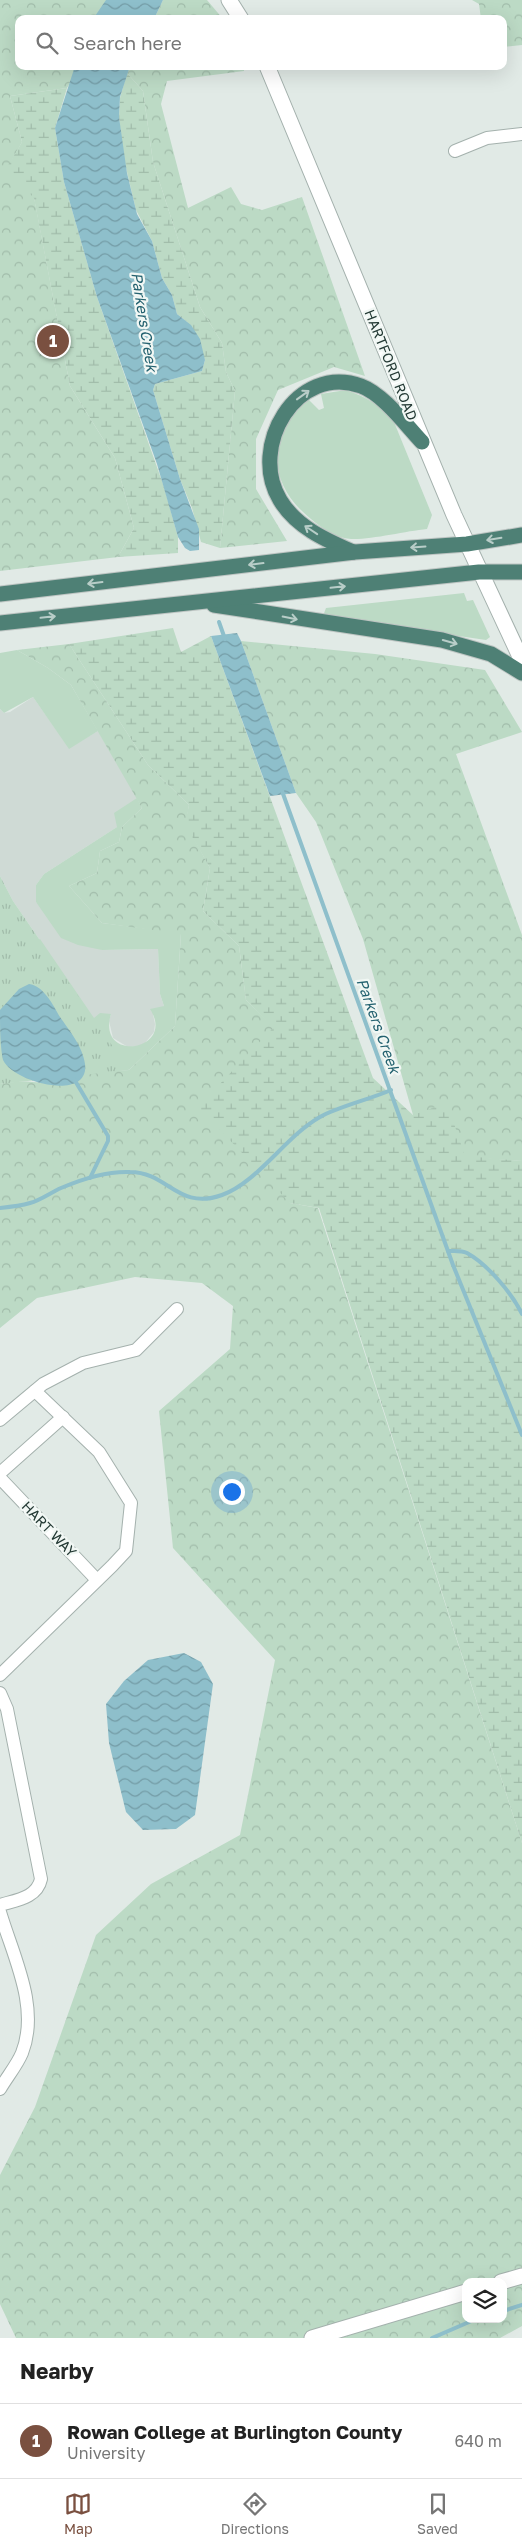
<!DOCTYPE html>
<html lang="en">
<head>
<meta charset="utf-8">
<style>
  :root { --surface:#fff; --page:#f2f2f2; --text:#222; --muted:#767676; --line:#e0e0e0; --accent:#7a5040 }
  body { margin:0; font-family:"Golos Text",sans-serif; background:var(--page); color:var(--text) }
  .controls { position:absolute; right:15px; bottom:15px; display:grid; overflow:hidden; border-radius:10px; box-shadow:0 5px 20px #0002 }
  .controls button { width:45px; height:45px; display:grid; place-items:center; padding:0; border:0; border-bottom:1px solid var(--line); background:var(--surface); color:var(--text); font:25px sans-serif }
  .you { position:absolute; left:231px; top:1491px; width:18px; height:18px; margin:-12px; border:4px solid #fff; border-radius:50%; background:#1a73e8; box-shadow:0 0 0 8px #1a73e833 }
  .badge { display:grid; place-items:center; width:32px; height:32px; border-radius:50%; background:var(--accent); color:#fff; font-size:16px; font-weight:700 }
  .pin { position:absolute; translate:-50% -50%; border:2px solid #fff; box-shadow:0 1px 5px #0006 }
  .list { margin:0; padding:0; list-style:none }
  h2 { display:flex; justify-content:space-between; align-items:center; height:65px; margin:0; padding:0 20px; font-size:21px }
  h2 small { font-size:16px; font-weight:400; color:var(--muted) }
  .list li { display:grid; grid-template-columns:32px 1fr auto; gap:15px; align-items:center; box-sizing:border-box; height:75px; padding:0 20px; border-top:1px solid var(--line) }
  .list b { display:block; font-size:19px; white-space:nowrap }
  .list p { margin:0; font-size:16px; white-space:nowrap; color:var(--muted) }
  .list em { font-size:16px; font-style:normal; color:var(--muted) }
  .icon { flex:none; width:28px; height:28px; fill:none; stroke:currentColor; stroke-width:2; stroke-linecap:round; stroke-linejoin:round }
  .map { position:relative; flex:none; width:522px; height:2338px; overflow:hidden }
  .search { position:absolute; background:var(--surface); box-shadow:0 5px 20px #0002; left:15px; right:15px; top:15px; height:55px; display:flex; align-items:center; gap:12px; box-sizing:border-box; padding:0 18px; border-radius:10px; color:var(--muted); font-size:19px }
  .sheet { height:140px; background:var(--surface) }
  nav { display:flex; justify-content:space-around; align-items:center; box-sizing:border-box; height:70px; border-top:1px solid var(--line); background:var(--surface); font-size:14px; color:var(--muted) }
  nav a { display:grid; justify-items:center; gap:2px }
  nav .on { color:var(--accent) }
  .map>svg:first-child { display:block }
</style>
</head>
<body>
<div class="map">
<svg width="522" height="2338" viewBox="0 0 522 2338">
  <defs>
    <pattern id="forest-crowns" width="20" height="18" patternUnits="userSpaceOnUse" patternTransform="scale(1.25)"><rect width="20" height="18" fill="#bcdac5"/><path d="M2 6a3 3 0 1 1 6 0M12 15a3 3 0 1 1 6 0" fill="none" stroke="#a1bcaa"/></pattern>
    <pattern id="wetland-marsh" width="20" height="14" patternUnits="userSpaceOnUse" patternTransform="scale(1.25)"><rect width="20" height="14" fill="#bcdac5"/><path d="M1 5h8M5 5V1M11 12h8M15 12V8" fill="none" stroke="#a1bcaa"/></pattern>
    <pattern id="park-tufts" width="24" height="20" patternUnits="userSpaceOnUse" patternTransform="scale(1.25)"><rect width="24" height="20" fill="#bcdac5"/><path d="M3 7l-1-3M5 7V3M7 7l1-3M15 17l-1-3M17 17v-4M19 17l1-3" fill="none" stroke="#a1bcaa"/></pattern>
    <pattern id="water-waves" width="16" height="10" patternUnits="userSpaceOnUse" patternTransform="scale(1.25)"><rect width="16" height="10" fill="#8ebfcb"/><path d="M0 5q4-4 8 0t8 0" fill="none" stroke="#749ca6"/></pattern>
  </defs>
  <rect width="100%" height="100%" fill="#e1eae6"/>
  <!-- built -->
  <polygon fill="#cfdad5" points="33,697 69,748 98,731 137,798 117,827 44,874 36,885 36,902 102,950 158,949 160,994 164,1006 153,1014 155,1024 154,1032 145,1043 139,1046 128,1047 113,1038 109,1021 111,1014 94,1019 13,901 0,876 0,709 4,713 10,712"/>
  <!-- grass -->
  <g fill="#bcdac5">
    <path d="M346 390C366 397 381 405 394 422L432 515 427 529C406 531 370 540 351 539 335 538 322 528 311 519 277 492 266 456 290 419 295 412 303 405 308 399L319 410 324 408 321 394Z"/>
    <polygon points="464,593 467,601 473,600 490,637 486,640 323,616 326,608"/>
    <polygon points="17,650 48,668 71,685 98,731 69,749 33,697 4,713 0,709 0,653"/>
    <path d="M137 798 142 808 122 827 119 842 100 851 97 873 69 886 102 923 181 933 175 1026 129 1070 0 964 40 939 94 1018 100 1013 111 1014C96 1064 177 1051 150 1009L164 1006 160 994 158 949 102 950 78 945 61 938 36 902V885L44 874 117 827 114 813Z"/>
  </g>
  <!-- forest -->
  <g fill="url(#forest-crowns)" fill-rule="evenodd">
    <polygon points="0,0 118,0 107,19 19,19 19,66 80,66 67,88 10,96 22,142 7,169 34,197 70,386 115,458 134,528 118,557 0,571"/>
    <polygon points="163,0 207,0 223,19 154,19"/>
    <polygon points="472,0 522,0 522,45 503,47 503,19 481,19 479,4"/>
    <polygon points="130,66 244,66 244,71 167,81 161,104 188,208 231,187 241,204 262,210 302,197 365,376 334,367 278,390 256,439 256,489 287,541 220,548 235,391 226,372 222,343 200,307 153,162 143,91 127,73"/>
    <polygon points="241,641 375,654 485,670 522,732 456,754 522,935 522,1161 465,1157 413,1115 363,939 316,822 296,793"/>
    <path d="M69 644 148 765 189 805 186 824 210 868 203 911 239 946 246 1000 274 1028 290 1203 318 1208 522 1843V2326L500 2338H16L0 2304V2175L35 2107 96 1935 151 1884 240 1835 275 1660 173 1548 159 1411 230 1349 233 1306 202 1283 135 1277 37 1298 0 1328V1084C11 1082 21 1081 32 1082 56 1083 66 1092 84 1073L129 1070 175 1026 181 934 102 923 69 886 97 873 100 851 119 842 122 827 142 808 71 685 48 668 17 650ZM466 2282H503V2319H466Z"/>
  </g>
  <!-- wetland -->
  <g fill="url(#wetland-marsh)">
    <polygon points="127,73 143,91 153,162 200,307 222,343 226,372 235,391 220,548 201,542 192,508 180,479 153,390 155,384 202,371 205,360 187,322 177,314 172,295 162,278 152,241 136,210 123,155 119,117 120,98"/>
    <polygon points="67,88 55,128 64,182 97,297 164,487 178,537 178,553 118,557 134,528 115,458 70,386 34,198 6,169 22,142 10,96"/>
    <polygon points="173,628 181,652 211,636 373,1078 413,1115 447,1103 465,1156 522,1161 522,1843 319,1208 290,1203 198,1107 273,1028 246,1000 239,946 203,911 210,868 185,824 189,805 148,765 69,644"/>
  </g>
  <!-- park -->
  <polygon fill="url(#park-tufts)" points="0,876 13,901 129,1070 0,1084"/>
  <!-- water -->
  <g fill="url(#water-waves)">
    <polygon points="106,0 163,0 154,19 93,19"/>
    <polygon points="75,66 130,66 120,97 119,117 127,173 137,214 152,241 162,278 172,295 177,314 191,325 200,339 205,360 202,371 155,384 153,390 180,479 199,529 199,550 190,551 185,548 178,537 157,464 97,297 64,182 55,128"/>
    <polygon points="237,633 241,641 296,793 270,796 211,636"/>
    <path d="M29 984C44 986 53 1005 60 1017 69 1030 83 1047 85 1064 90 1102 14 1083 3 1060 0 1046 0 1026 0 1010L19 989Z"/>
    <polygon points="184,1653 201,1662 213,1684 195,1815 176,1829 143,1830 126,1812 109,1743 106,1704 124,1681 148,1660"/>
  </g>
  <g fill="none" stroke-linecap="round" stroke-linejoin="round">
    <!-- stream -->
    <g stroke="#8ebfcb" stroke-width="4">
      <polyline points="219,622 225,639"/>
      <polyline points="282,791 453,1265 522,1435"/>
      <polyline points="74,1079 108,1136 108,1141 90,1178"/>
      <path d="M0 1208C10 1207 20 1206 30 1203 41 1200 50 1193 61 1188 82 1179 107 1171 130 1172 168 1172 178 1211 222 1195 258 1182 286 1136 320 1117 337 1107 371 1099 391 1090"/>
      <path d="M448 1251C454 1251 461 1250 467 1253 487 1264 512 1293 522 1314"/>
      <polyline points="503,2311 522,2305"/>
      <polyline points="432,2338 476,2319"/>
    </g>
    <defs>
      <g id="minor">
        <polyline points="455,151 487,138 522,134"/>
        <polyline points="0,1420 43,1384 83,1363 136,1350 177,1309"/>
        <polyline points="0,1473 63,1417"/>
        <polyline points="0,1478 97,1580"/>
        <polyline points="0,1675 112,1566 126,1551 131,1503 99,1452 35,1391"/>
        <path d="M0 1693 7 1709 41 1879C37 1898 16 1900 0 1905"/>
        <path d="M0 1912C13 1956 40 2007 22 2053 17 2065 7 2077 0 2089"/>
      </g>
      <g id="tertiary">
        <polyline points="229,0 241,19"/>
        <polyline points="267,66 454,515 522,661"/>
        <polyline points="501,2282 522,2276"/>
        <polyline points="312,2338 466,2292"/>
      </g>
      <g id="trunk">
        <path d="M353 552C326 540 296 527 280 500 248 447 296 363 361 386 383 394 406 425 422 442"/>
        <polyline points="0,594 355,552 467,544 522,535"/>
        <polyline points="214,605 442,640 491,654 522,673"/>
        <polyline points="0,623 479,572 522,572"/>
      </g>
    </defs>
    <!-- minor casing -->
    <use href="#minor" stroke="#a4b1ad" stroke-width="14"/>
    <!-- tertiary casing -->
    <use href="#tertiary" stroke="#a4b1ad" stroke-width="17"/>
    <!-- trunk casing -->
    <use href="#trunk" stroke="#bdc4c2" stroke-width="17"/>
    <!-- minor -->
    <use href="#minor" stroke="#fff" stroke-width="12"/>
    <!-- tertiary -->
    <use href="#tertiary" stroke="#fff" stroke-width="15"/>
    <!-- trunk -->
    <use href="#trunk" stroke="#4e8075" stroke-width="15"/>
  </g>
  <!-- one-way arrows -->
  <defs><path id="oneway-shaft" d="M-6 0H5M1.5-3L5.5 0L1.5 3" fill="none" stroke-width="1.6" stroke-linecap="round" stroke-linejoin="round" transform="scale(1.25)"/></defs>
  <g stroke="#b8cdc8">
    <use href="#oneway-shaft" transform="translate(303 395) rotate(-36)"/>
    <use href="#oneway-shaft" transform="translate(311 530) rotate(-146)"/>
    <use href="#oneway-shaft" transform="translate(494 539) rotate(171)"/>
    <use href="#oneway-shaft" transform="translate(418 547) rotate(176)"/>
    <use href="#oneway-shaft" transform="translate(256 564) rotate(173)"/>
    <use href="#oneway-shaft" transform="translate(95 583) rotate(173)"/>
    <use href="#oneway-shaft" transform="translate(338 587) rotate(-6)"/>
    <use href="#oneway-shaft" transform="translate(48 617) rotate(-6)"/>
    <use href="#oneway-shaft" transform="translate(290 618) rotate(11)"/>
    <use href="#oneway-shaft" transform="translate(450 642) rotate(16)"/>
  </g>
  <g text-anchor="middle" stroke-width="4.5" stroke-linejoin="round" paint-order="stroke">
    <!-- street labels -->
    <g font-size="14" fill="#233934" stroke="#f1f7f4">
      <text transform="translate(391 365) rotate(68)" y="5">HARTFORD ROAD</text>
      <text transform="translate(49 1529) rotate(46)" y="5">HART WAY</text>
    </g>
    <!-- water labels -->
    <g font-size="15" font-style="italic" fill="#23616f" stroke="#f1f7f4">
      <text transform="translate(144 322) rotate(81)" y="5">Parkers Creek</text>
      <text transform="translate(378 1026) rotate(70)" y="5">Parkers Creek</text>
    </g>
  </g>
</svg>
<div class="controls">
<button><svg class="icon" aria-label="layers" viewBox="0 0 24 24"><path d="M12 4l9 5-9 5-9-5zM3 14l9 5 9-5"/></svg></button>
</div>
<div class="you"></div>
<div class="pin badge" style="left:53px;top:341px">1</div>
<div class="search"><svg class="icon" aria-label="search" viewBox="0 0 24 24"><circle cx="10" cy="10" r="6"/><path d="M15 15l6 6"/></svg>Search here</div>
</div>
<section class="sheet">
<h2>Nearby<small></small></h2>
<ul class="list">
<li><span class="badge">1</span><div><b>Rowan College at Burlington County</b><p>University</p></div><em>640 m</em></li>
</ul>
</section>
<nav>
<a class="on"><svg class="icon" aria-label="map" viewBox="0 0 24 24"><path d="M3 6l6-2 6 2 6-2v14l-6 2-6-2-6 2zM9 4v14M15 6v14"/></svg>Map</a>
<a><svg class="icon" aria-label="directions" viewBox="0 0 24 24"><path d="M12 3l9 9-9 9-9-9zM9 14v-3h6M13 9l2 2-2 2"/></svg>Directions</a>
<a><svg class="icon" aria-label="saved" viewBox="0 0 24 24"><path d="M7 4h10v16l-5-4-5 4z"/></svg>Saved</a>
</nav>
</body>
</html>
